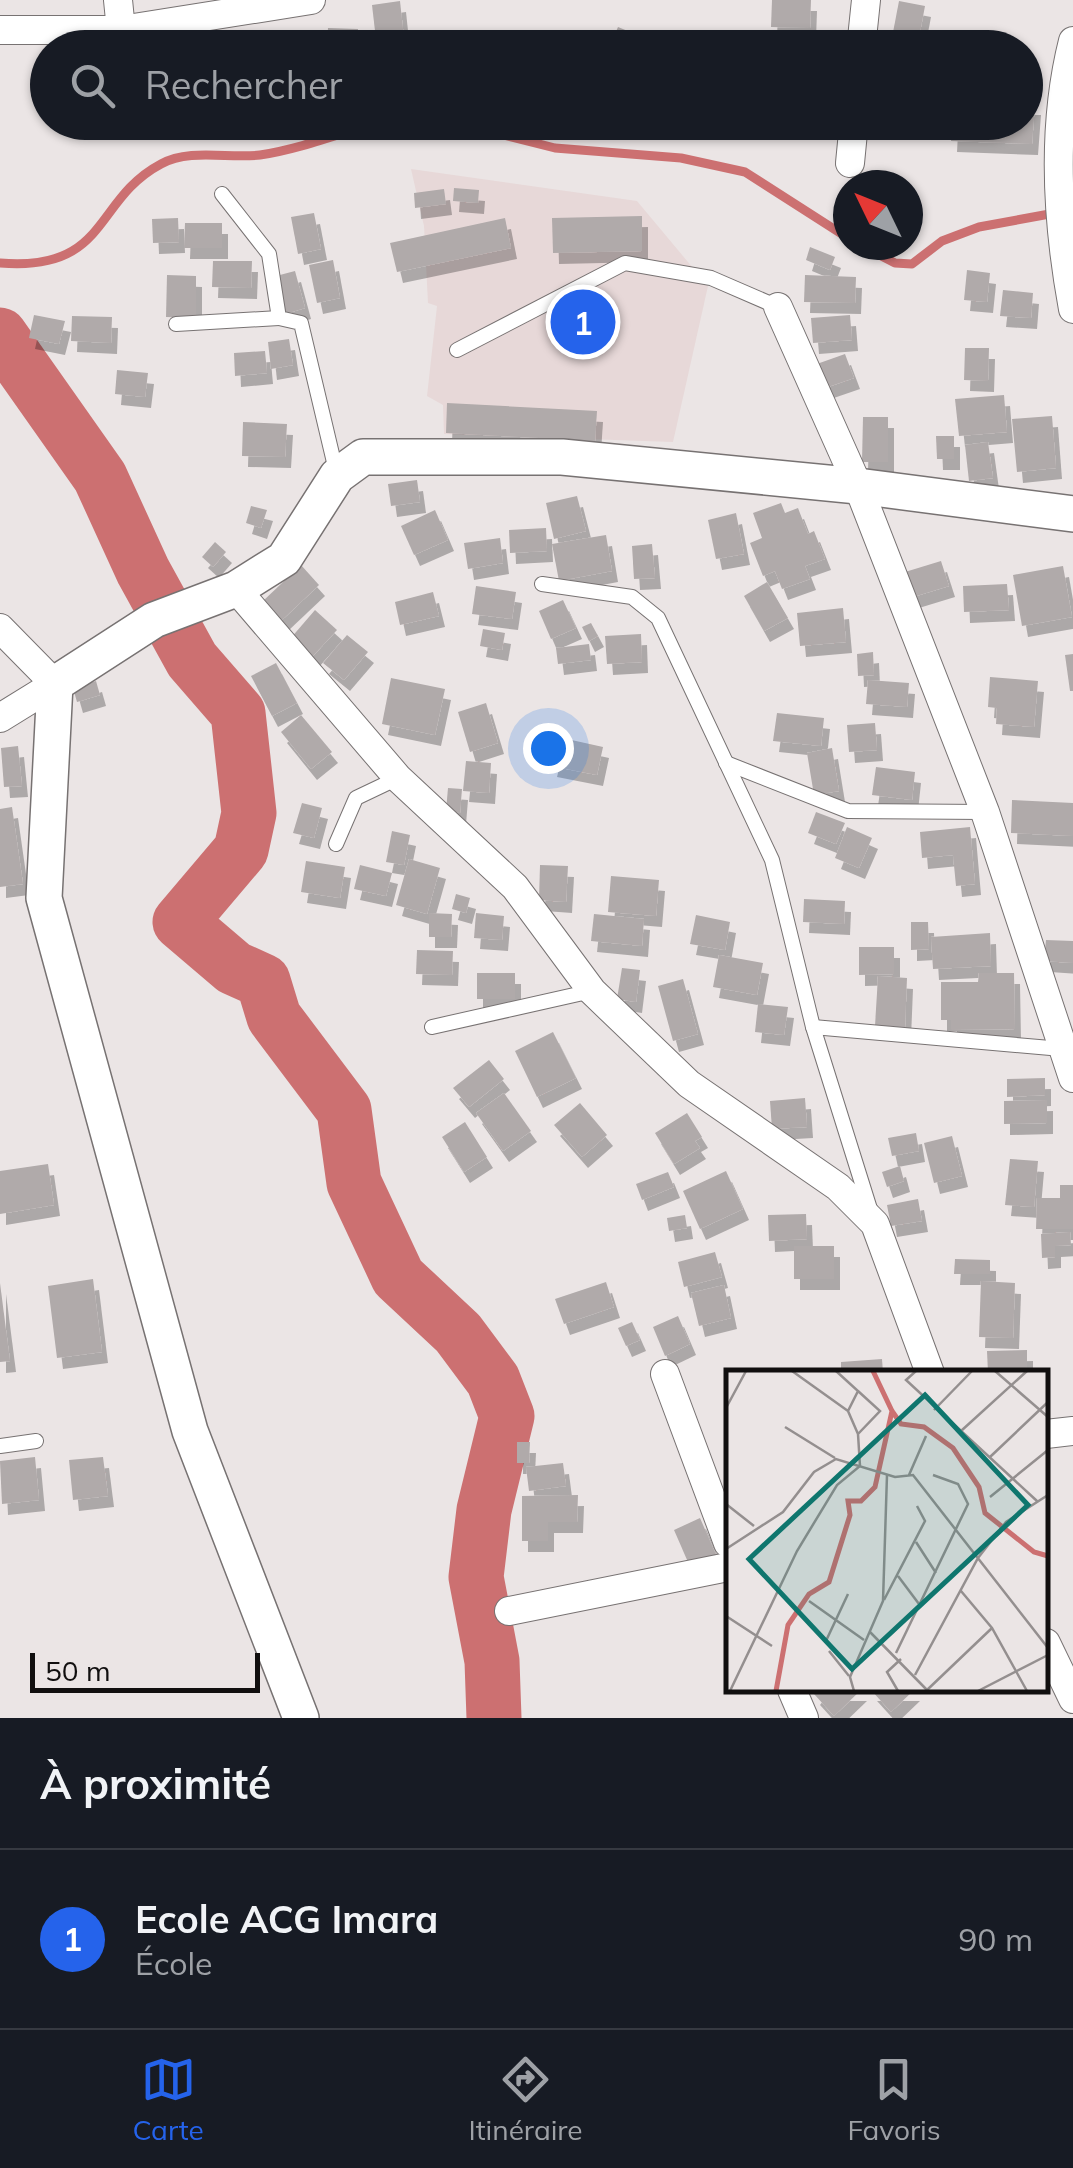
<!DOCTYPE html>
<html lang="fr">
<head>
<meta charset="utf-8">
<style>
  :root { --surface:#171b24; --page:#242831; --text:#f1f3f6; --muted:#9ea1a6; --line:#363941; --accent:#2563eb }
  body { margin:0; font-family:Mulish,sans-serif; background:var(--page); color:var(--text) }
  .compass { position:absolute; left:833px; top:170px; width:90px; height:90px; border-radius:50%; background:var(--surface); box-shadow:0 2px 8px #0004; rotate:313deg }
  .scale { position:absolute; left:30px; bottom:25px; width:230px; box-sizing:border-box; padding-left:10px; border:5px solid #110f0f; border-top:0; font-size:28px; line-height:35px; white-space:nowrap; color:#110f0f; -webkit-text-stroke:8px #ebe5e5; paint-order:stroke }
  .you { position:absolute; left:548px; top:748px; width:35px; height:35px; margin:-25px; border:8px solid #fff; border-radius:50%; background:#1a73e8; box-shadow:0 0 0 15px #1a73e833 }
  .badge { display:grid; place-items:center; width:65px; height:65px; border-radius:50%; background:var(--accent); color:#fff; font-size:32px; font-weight:700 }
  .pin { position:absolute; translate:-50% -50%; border:5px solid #fff; box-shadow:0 2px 10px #0006 }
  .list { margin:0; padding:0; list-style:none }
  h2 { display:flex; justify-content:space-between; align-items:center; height:130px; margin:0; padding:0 40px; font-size:42px }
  h2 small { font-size:32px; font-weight:400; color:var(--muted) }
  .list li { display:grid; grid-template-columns:65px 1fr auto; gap:30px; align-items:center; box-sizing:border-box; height:180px; padding:0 40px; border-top:2px solid var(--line) }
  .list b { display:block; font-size:38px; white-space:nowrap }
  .list p { margin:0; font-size:32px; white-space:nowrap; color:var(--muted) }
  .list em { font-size:32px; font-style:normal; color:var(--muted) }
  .icon { flex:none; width:55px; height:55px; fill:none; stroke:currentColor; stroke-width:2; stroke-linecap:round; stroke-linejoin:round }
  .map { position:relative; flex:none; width:1073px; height:1718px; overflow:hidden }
  .search { position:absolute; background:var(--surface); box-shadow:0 2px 8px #0004; left:30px; right:30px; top:30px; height:110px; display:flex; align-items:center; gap:25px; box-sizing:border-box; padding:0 35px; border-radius:55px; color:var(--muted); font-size:38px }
  .sheet { height:310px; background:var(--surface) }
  nav { display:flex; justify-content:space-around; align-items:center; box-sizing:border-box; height:140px; border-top:2px solid var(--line); background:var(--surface); font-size:28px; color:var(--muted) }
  nav a { display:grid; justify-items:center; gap:5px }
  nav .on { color:var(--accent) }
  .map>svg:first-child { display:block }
</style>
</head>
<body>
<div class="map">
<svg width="1073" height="1718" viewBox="0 0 1073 1718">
  <defs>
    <filter id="shadow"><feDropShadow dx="6" dy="11" stdDeviation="0" flood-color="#0004"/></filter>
  </defs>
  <rect width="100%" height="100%" fill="#ebe5e5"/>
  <!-- built -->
  <polygon fill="#e7d8d8" points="411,169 637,201 708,286 673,442 444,434 443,405 427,396 437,306 428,303 424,226"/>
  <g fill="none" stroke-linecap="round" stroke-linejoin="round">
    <!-- stream -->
    <g stroke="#cc7071" stroke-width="9">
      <polyline points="453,122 555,148 681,158 745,172 848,238"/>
      <polyline points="860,245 895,263 912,264 942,241 979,227 1055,213"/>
      <path d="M0 263C109 272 93 200 161 164 190 148 229 159 260 155 300 149 341 133 379 122"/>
    </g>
    <!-- river -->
    <polyline stroke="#cc7071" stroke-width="55" points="0,335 100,477 143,571 192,660 238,713 249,813 241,850 180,922 234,968 263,981 274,1017 344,1110 354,1183 398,1277 458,1333 493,1380 507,1416 484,1510 476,1577 492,1661 494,1718"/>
  </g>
  <!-- building -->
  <g fill="#b0aaaa" filter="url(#shadow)">
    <polygon points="772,0 811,0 810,28 771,27"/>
    <polygon points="400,1 405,48 377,48 372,5"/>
    <polygon points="899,1 925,6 917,48 890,48"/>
    <polygon points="618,27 667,47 667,48 609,48"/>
    <polygon points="328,28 358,29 357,48 327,48"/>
    <polygon points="213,33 215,48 189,48 187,37"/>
    <polygon points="1026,104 1035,104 1032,144 951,141 952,122 1026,122"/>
    <polygon points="454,188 479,190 478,203 453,201"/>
    <polygon points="444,189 446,204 415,208 414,193"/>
    <polygon points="314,213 321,249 298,254 291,217"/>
    <polygon points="642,216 642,251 553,253 552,218"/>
    <polygon points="178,218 179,242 153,243 152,219"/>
    <polygon points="505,218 511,248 397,272 390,243"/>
    <polygon points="185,223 222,223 222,248 184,248"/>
    <polygon points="810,247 835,257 830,270 806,260"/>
    <polygon points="333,260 340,298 317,303 309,265"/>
    <polygon points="213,261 252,261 251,288 212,287"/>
    <polygon points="967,270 990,273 987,302 964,300"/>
    <polygon points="295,271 305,308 285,314 276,276"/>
    <polygon points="167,275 196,276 196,318 166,317"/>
    <polygon points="805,275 856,277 855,303 804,302"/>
    <polygon points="1003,290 1033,293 1031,318 1000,316"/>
    <polygon points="34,315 65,321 59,344 29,338"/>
    <polygon points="850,315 852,340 813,343 811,318"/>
    <polygon points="72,316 112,317 111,343 71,341"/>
    <polygon points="289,339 293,365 271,369 268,342"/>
    <polygon points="965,348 989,348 988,381 964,380"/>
    <polygon points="265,351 267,373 235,376 234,353"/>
    <polygon points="845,354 854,378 822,389 814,365"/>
    <polygon points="117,370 148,373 145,397 115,394"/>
    <polygon points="1004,395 1007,432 959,436 955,399"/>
    <polygon points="447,403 597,411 595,441 446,433"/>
    <polygon points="1052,416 1056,468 1017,472 1012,419"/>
    <polygon points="863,417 888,417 888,462 862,462"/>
    <polygon points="243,422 287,424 285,457 242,456"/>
    <polygon points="936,436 954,436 954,459 937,459"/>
    <polygon points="988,442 993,478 969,481 965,445"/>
    <polygon points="417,480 420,502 391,506 388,484"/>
    <polygon points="577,496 586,531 554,539 546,503"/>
    <polygon points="781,503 785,513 798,508 808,534 814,531 825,559 805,566 810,579 782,589 775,571 763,576 750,543 762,538 753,513"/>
    <polygon points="251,506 267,510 261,528 246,523"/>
    <polygon points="435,510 448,540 414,555 401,526"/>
    <polygon points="736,513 744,554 716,559 708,520"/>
    <polygon points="546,528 547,551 510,553 509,530"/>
    <polygon points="606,535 612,571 559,581 552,544"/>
    <polygon points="500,538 503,563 468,569 464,543"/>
    <polygon points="215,542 226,552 213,567 202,557"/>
    <polygon points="652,544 655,578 634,579 632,546"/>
    <polygon points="941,561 949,586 913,597 905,572"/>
    <polygon points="301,565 319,585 282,620 263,601"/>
    <polygon points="1063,566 1072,617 1022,626 1013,575"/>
    <polygon points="767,582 788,618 764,631 744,596"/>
    <polygon points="1007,584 1009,610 964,612 963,586"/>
    <polygon points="476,586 516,592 512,619 472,614"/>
    <polygon points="433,592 439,616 400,625 395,602"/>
    <polygon points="563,600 576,628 551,639 539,611"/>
    <polygon points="843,608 846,642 800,646 797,613"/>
    <polygon points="315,610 337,630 311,658 290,639"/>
    <polygon points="591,623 598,636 589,641 582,627"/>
    <polygon points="483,629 505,633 502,650 480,646"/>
    <polygon points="641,634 642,662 607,664 605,636"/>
    <polygon points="347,635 368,652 344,680 323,663"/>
    <polygon points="589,644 591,660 558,664 556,648"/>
    <polygon points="873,652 874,675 858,676 857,654"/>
    <polygon points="1073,654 1073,691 1070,691 1065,655"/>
    <polygon points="276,663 297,703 272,716 251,676"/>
    <polygon points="990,677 1038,681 1034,727 996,724 997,708 988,707"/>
    <polygon points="391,678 445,689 435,735 382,724"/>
    <polygon points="868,680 909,683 907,707 866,704"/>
    <polygon points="96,681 100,695 77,702 73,688"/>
    <polygon points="486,703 498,743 470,752 458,712"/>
    <polygon points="777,713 824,718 821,746 773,741"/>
    <polygon points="301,715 332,752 311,769 281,732"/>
    <polygon points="875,723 877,750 849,752 847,725"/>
    <polygon points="558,737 603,747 597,775 551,766"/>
    <polygon points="18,746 22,786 4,787 1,748"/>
    <polygon points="832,748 839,791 814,795 807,753"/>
    <polygon points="466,761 491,763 489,793 463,791"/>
    <polygon points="876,767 915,772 912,800 872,795"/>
    <polygon points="448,788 462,789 460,813 446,811"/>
    <polygon points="1012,800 1073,803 1073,836 1011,833"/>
    <polygon points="302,803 322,808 314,838 293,833"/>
    <polygon points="12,807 23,884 0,887 0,809"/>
    <polygon points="816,812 845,823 836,844 808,833"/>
    <polygon points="847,827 872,838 859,868 835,858"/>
    <polygon points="970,827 975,884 956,886 953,855 922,858 920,832"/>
    <polygon points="392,831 410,835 404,865 386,862"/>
    <polygon points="409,859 440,868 427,914 396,905"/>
    <polygon points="306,861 345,867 340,898 301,892"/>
    <polygon points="360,865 392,873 386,896 354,889"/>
    <polygon points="540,865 568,866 566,902 539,900"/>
    <polygon points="611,876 659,880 656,916 608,912"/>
    <polygon points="456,894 470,898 466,913 452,909"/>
    <polygon points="804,899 845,901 844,924 803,922"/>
    <polygon points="429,913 452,914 451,937 429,937"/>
    <polygon points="476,913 504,916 502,940 474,938"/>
    <polygon points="594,914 644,919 642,946 591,941"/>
    <polygon points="696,915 730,922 725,950 690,944"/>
    <polygon points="911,922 928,922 929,949 911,950"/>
    <polygon points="990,933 991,966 933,969 931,937"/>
    <polygon points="1046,940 1073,941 1073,963 1044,961"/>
    <polygon points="859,947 894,947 894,974 859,975"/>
    <polygon points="417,950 453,951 452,975 416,974"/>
    <polygon points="719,955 763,963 757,995 713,987"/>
    <polygon points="622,968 640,970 636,1002 617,999"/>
    <rect x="477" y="973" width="38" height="26"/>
    <polygon points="979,973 1014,973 1015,1029 951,1030 951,1020 941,1020 941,982 978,982"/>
    <polygon points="878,976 907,978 905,1027 875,1026"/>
    <polygon points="683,979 698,1034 673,1041 658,986"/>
    <polygon points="758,1004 788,1007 784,1035 755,1032"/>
    <polygon points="553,1032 576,1078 537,1097 515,1051"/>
    <polygon points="489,1060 504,1079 469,1107 453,1088"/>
    <polygon points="1045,1078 1045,1095 1007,1097 1007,1079"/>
    <polygon points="504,1093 531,1131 503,1151 476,1113"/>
    <polygon points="805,1098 807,1127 772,1129 770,1101"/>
    <polygon points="1047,1100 1047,1123 1004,1124 1004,1101"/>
    <polygon points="580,1103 607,1135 582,1157 554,1125"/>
    <polygon points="687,1113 702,1137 695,1141 700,1148 674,1164 655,1133"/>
    <polygon points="465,1122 487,1157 464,1172 442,1137"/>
    <polygon points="916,1133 919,1151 892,1156 888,1138"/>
    <polygon points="952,1136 962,1176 934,1183 924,1143"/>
    <polygon points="1010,1159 1038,1161 1034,1207 1005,1205"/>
    <polygon points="48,1164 54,1205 0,1214 0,1171"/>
    <polygon points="900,1166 904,1181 887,1187 882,1172"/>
    <polygon points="726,1171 743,1209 700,1229 683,1191"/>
    <polygon points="668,1172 674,1187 642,1200 636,1184"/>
    <polygon points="1060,1185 1073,1185 1073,1229 1036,1229 1037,1198 1060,1198"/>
    <polygon points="918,1199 922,1221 891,1226 887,1205"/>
    <polygon points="806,1214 807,1239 769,1241 768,1215"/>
    <polygon points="685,1215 687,1228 669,1231 667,1218"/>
    <polygon points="1070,1232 1071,1245 1055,1246 1055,1257 1042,1258 1041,1234"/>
    <rect x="794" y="1246" width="40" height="33"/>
    <polygon points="715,1252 722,1277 684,1287 678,1262"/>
    <polygon points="955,1259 990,1260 990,1274 954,1274"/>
    <polygon points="93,1279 102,1352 57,1358 48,1286"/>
    <polygon points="981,1281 1015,1283 1013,1338 979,1337"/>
    <polygon points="606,1282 614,1307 564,1324 555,1299"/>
    <polygon points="0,1283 10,1361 0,1362"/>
    <polygon points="724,1285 731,1318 699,1326 691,1293"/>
    <polygon points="678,1316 690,1344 665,1356 653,1327"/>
    <polygon points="632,1322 640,1340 626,1346 618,1328"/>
    <polygon points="1027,1350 1027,1373 988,1373 987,1351"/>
    <polygon points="882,1359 883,1373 841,1373 841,1362"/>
    <polygon points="517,1442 530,1442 529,1463 517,1463"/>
    <polygon points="35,1457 39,1500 2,1504 0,1461"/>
    <polygon points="103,1457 108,1496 73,1500 69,1460"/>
    <polygon points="563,1463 566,1486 529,1491 526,1467"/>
    <polygon points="578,1495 577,1522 548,1522 548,1541 522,1541 522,1496"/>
    <polygon points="700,1518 717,1557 691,1569 674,1530"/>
    <polygon points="817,1690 861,1690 834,1716 814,1694"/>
    <polygon points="871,1690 914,1690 891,1712"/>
  </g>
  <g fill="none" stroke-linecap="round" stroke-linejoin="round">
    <defs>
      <g id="service">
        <polyline points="222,194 269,254 279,318 301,323 337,475"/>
        <polyline points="176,324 279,318"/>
        <polyline points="457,350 625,263 711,278 778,307"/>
        <polyline points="542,584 632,597 658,618 772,860 813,1027 870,1209"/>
        <polyline points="726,763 848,811 985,812"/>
        <polyline points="336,844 356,798 398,778"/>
        <polyline points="432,1027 592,991"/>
        <polyline points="813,1027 1062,1049"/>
        <polyline points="0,1446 36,1441"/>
      </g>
      <g id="minor">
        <polyline points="118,0 121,30"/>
        <polyline points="0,30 121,30 311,0"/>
        <path d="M1073 41C1051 128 1057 222 1073 309"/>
        <polyline points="861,48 866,0"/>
        <polyline points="850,163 854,122"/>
        <polyline points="778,307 858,486 985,812 1073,1078"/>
        <polyline points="236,589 398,778 515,887 592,991 689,1084 838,1187 875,1224 930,1373"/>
        <polyline points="0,628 55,684 0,718"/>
        <polyline points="665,1374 728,1543"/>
        <polyline points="1046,1434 1073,1431"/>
        <polyline points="509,1611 728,1567"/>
        <polyline points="1046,1643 1073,1699"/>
        <polyline points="792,1690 804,1718"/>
      </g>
      <polyline id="tertiary" points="301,1718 190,1431 44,898 55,684 154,620 236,589 284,559 337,476 363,457 562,457 858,486 1073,514"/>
    </defs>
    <!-- service casing -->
    <use href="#service" stroke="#777272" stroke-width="16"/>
    <!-- minor casing -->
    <use href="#minor" stroke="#777272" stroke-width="30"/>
    <!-- tertiary casing -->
    <use href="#tertiary" stroke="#777272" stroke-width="38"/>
    <!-- service -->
    <use href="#service" stroke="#fff" stroke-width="14"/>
    <!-- minor -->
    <use href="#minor" stroke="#fff" stroke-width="28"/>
    <!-- tertiary -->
    <use href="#tertiary" stroke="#fff" stroke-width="35"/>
  </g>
  <!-- overview -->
  <g transform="translate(726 1370)">
    <rect width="322" height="322" fill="#ebe5e5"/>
    <path fill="none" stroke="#cc7071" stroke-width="5" d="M166 41 175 54 198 57 227 78 253 117 259 143 308 182 322 186M50 321 62 255 83 224 103 212 124 145 122 131H135L149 117 166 41 147 1"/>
    <path fill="none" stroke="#948f8f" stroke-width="2.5" d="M66 1 122 41M190 1 180 10 311 131M269 1 322 47M132 21 154 41 132 64M0 38 20 1M208 40 246 1M59 57 109 88M235 61 301 1M264 87 322 32M183 105 200 66M264 127 322 80M0 134 28 156M190 172 210 203M0 179 57 142 88 102 110 89 169 107 187 105 322 278M172 206 193 234M235 221 266 258 301 321M158 230 199 151 191 136M83 231 138 270M0 246 46 276M143 261 201 320M99 273 122 224M103 281 123 306M170 283 242 134 232 114 207 105M189 305 252 188 280 152 322 125M201 320 266 258M4 321 71 181 111 115 134 96 132 64 122 41 132 21 110 1M128 321 124 307 157 231 161 105M172 321 161 302 175 289M252 321 322 285"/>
    <path fill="#0f766e" fill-opacity="0.15" stroke="#0f766e" stroke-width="5" d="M199 25 302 135 126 299 23 189Z"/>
    <rect width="322" height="322" fill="none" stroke="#110f0f" stroke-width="5"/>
  </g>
</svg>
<svg class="compass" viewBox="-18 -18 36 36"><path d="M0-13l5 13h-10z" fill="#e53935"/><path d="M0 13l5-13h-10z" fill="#9ea1a6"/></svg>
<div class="scale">50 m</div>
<div class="you"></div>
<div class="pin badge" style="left:583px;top:322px">1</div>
<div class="search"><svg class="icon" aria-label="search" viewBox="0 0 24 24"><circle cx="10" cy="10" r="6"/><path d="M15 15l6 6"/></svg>Rechercher</div>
</div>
<section class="sheet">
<h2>À proximité<small></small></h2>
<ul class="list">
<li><span class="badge">1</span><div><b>Ecole ACG Imara</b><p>École</p></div><em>90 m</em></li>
</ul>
</section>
<nav>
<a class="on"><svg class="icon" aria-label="map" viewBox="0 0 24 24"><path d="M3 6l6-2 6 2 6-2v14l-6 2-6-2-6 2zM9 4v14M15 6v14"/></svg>Carte</a>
<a><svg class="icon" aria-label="directions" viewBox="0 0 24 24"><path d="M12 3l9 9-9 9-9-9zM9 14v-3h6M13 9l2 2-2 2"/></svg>Itinéraire</a>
<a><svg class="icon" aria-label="saved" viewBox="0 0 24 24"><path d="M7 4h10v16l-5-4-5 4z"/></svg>Favoris</a>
</nav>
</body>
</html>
